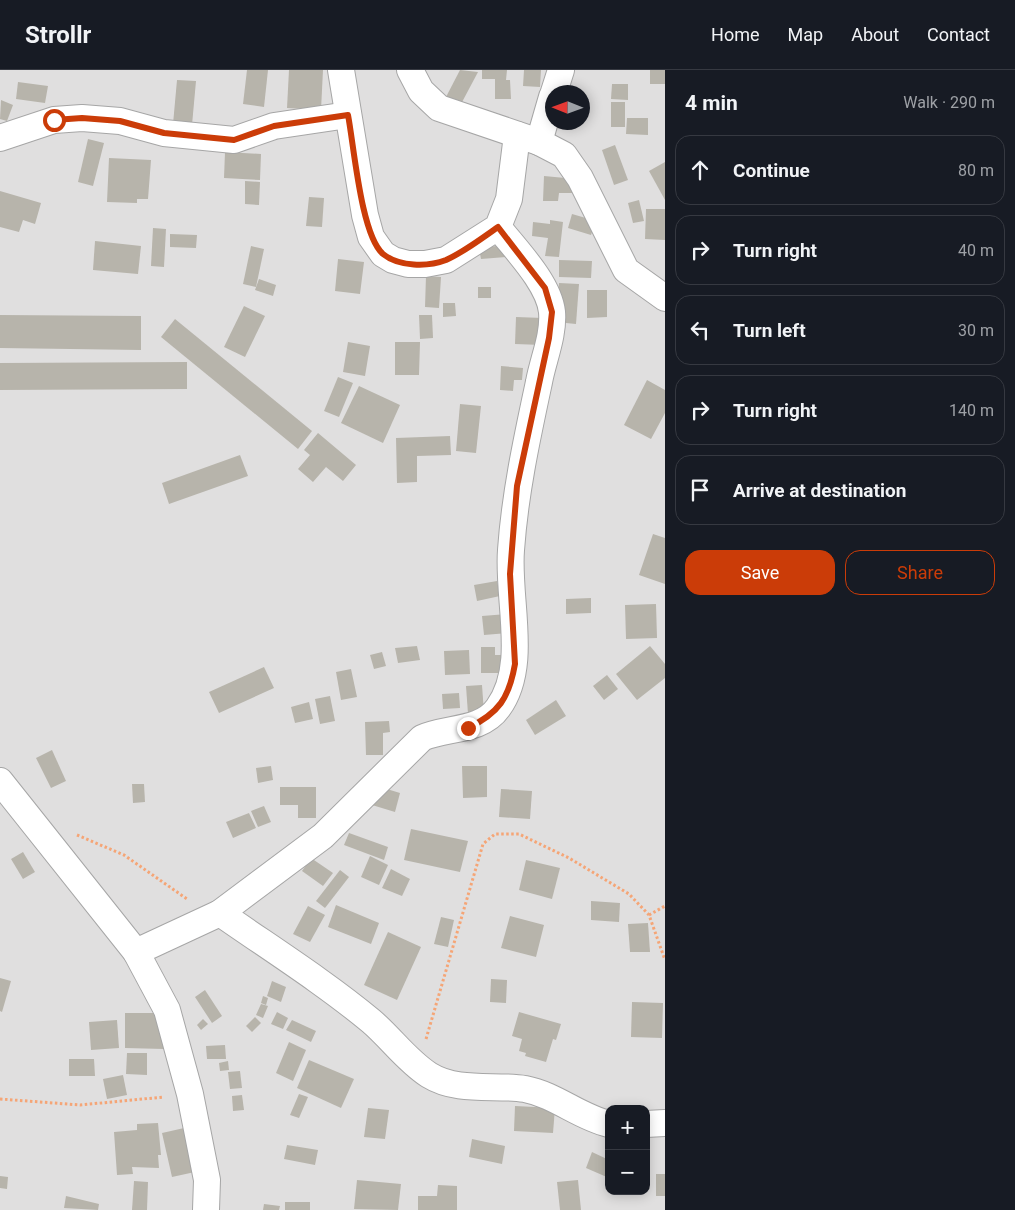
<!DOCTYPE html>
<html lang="en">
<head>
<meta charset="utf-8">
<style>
  :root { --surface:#171b24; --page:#20242c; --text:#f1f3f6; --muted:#9ea1a6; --line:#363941; --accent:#cb3c08 }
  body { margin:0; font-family:Roboto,sans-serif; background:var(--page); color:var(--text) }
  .controls { position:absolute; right:15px; bottom:15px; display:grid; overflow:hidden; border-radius:10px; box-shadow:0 2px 12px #0003 }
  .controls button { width:45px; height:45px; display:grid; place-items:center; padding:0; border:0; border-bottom:1px solid var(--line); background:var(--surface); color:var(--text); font:25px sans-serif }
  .compass { position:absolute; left:545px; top:15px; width:45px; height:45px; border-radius:50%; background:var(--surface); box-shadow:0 2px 12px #0003; rotate:271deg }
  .stop { position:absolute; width:15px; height:15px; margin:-11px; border:4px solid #cb3c08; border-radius:50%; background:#fff }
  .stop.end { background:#cb3c08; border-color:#fff; box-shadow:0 1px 5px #0008 }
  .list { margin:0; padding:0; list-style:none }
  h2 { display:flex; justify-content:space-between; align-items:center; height:65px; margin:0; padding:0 20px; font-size:21px }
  h2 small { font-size:16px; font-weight:400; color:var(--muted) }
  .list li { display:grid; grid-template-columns:32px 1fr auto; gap:15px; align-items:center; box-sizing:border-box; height:70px; margin:0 10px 10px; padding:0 10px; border:1px solid var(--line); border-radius:15px }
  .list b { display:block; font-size:19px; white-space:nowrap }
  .list em { font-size:16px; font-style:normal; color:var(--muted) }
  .actions { display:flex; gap:10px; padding:15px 20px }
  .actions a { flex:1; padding:11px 0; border:1px solid var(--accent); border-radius:15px; text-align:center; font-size:18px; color:var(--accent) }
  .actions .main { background:var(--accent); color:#fff }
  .icon { flex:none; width:28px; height:28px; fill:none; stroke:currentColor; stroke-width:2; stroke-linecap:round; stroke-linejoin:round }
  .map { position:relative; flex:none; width:665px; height:1140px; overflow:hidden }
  header { display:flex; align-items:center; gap:30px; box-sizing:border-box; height:70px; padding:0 25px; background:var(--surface); border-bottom:1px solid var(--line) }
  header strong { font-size:24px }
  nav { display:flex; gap:28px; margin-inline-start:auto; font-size:18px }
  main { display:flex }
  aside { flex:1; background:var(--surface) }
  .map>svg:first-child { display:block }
</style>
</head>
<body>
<header>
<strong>Strollr</strong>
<nav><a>Home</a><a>Map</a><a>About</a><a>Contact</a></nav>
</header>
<main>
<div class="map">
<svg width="665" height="1140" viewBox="0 0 665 1140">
  <rect width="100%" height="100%" fill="#f1f1e9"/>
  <!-- residential -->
  <path fill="#e0dfdf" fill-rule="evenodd" d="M0 0H665V1140H0ZM552 22H582V52H552ZM609 1039H646V1121H609Z"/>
  <!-- building -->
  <g fill="#b7b4ab">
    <polygon points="247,0 268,0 264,37 243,34"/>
    <polygon points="289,0 323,0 321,40 287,38"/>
    <polygon points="460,0 478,2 461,34 446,27"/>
    <polygon points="482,0 507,0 506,10 510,10 511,29 495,29 495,9 482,9"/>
    <polygon points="524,0 541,0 540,17 523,16"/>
    <rect x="650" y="0" width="15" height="14"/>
    <polygon points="177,10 196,11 192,55 173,54"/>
    <polygon points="18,12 48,16 45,33 16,29"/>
    <polygon points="612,14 628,14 628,30 611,29"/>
    <polygon points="1,30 13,35 7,51 0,49"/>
    <rect x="611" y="32" width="14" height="25"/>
    <polygon points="627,48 648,48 648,65 626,64"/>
    <polygon points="88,69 104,73 93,116 78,112"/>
    <polygon points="615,75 628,110 614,115 602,80"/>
    <polygon points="225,82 261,84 260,110 224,108"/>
    <polygon points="109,88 151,90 148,129 137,129 137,133 107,132"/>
    <polygon points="665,92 665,130 649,101"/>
    <polygon points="544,106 576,109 575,123 559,123 558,131 543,131"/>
    <polygon points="245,111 260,112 259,135 245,134"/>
    <polygon points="0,121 41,133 35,154 23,150 19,162 0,157"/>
    <polygon points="309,127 324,128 322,157 306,156"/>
    <polygon points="639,130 644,151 633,153 628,133"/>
    <polygon points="646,139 665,139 665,170 645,169"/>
    <polygon points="572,144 596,151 591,165 568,158"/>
    <polygon points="550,150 563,152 559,187 545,186 548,168 532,166 533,152 550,154"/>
    <polygon points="153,158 166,159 164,197 151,196"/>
    <polygon points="170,164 197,165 196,178 170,177"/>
    <polygon points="95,171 141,176 138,204 93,200"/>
    <polygon points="505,175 506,187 481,189 479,178"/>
    <polygon points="251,176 264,179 256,217 243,214"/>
    <polygon points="338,189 364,192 360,224 335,221"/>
    <polygon points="559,190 592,191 591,208 559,207"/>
    <polygon points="426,206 441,207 439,238 425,237"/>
    <polygon points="259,209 276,215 273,226 255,220"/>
    <polygon points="559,213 579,214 576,254 556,252"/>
    <rect x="478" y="217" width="13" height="11"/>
    <polygon points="587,220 607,220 607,247 587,248"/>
    <polygon points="443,233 455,233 456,246 443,247"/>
    <polygon points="244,236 265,246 245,287 224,277"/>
    <polygon points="0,245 141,246 141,280 0,278"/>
    <polygon points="419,245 432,245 433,268 420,269"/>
    <polygon points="516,247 543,248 542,275 515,274"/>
    <polygon points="175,249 312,361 298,379 161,267"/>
    <polygon points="348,272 370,276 365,306 343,302"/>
    <polygon points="395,272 420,272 419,305 395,305"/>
    <polygon points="187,292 187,319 0,320 0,293"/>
    <polygon points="501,296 523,298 522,310 514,310 513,321 500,320"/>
    <polygon points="338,307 353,313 339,347 324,341"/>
    <polygon points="647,310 665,320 665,343 651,369 624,355"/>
    <polygon points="359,316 400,335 383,373 341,353"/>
    <polygon points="460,334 481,336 476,383 456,381"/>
    <polygon points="318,363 356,395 343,411 326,397 313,412 298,399 310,385 304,380"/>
    <polygon points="450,366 451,385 417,386 417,412 397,413 396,368"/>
    <polygon points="240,385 248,406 169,434 162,413"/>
    <polygon points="653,464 665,468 665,514 639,505"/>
    <polygon points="497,511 500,526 477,531 474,515"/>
    <polygon points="591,528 591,543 566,544 566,529"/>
    <polygon points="656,534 657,568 626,569 625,535"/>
    <polygon points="507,544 508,563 484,565 482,546"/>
    <polygon points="417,576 420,590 398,593 395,578"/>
    <polygon points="650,576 665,594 665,608 637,630 616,604"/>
    <polygon points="481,577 495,577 495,585 508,585 508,603 481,603"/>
    <polygon points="469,580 470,604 445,605 444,581"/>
    <polygon points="382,582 386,596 374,599 370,585"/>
    <polygon points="264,597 274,618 219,643 209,622"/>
    <polygon points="351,599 357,627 341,630 336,602"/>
    <polygon points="607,605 618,619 604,630 593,616"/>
    <polygon points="482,615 484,643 468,644 466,616"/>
    <polygon points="459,623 460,638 443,639 442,624"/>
    <polygon points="330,626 335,651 320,654 315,629"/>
    <polygon points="556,630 566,646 535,665 526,650"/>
    <polygon points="309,632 313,649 295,653 291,637"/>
    <polygon points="389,651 390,662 383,663 383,685 366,685 365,652"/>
    <polygon points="52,680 66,711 51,718 36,688"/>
    <polygon points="271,696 273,710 258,713 256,698"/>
    <polygon points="462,696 487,696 487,727 463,728"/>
    <polygon points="132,714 144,714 145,732 133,733"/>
    <polygon points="377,716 400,723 395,742 372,735"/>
    <polygon points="280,717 316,717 316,748 298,748 298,735 280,735"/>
    <polygon points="501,719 532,721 530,749 499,747"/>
    <polygon points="264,736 271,752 258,757 251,741"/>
    <polygon points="249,743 256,758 233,768 226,752"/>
    <polygon points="411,759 468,771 460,802 404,790"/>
    <polygon points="349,763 388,777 384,790 344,775"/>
    <polygon points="23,782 35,802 23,809 11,789"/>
    <polygon points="370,786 388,795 379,815 361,807"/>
    <polygon points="311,788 333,803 323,816 302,801"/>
    <polygon points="526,790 560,798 552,829 519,820"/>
    <polygon points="391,799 410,809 402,826 382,818"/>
    <polygon points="340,800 349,807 325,838 316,831"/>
    <polygon points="591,831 620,833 619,852 591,850"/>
    <polygon points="336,835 379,853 371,874 328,857"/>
    <polygon points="308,836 325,845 310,872 293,864"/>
    <polygon points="510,846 544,855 536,887 501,878"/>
    <polygon points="441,847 454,850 448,877 434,874"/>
    <polygon points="648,853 650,882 630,882 628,854"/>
    <polygon points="388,862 421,877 397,930 364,915"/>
    <polygon points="0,908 11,911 2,942 0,941"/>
    <polygon points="491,909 507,910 506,933 490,932"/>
    <polygon points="272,911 286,917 281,932 267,926"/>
    <polygon points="205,920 222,946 212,953 195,927"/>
    <polygon points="263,926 268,928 266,935 261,933"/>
    <polygon points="632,932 663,933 662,968 631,967"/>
    <polygon points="261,934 268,936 263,948 256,945"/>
    <polygon points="277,942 288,948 283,959 271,954"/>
    <polygon points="519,942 561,954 556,970 553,969 546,992 525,986 526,983 519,981 522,969 512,966"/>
    <polygon points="125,943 164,943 164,979 125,978"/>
    <polygon points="255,947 261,953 252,962 246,956"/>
    <polygon points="203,949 208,954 201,960 197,955"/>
    <polygon points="117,950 119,978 91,980 89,952"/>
    <polygon points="292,950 316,961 311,972 286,960"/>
    <polygon points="289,972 306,980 293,1011 276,1003"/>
    <polygon points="225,975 226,989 207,989 206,976"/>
    <polygon points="127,983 147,983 147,1005 126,1004"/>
    <polygon points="69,989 94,989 95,1006 69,1006"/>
    <polygon points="309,990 354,1009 341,1038 297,1018"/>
    <polygon points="228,991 229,1000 220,1001 219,993"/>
    <polygon points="240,1001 242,1018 230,1019 228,1002"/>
    <polygon points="123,1005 127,1025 107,1029 103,1009"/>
    <polygon points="299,1024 308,1027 299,1048 290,1045"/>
    <polygon points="242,1025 244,1040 233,1041 232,1026"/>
    <polygon points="515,1036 555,1038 553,1063 514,1061"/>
    <polygon points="368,1038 389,1040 385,1069 364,1067"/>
    <polygon points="158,1053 161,1085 158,1085 159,1098 132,1097 133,1104 117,1105 114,1062 137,1060 137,1054"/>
    <polygon points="193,1056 204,1100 172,1107 162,1063"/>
    <polygon points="472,1069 505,1076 502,1094 469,1087"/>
    <polygon points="287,1075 318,1080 315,1095 284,1089"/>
    <polygon points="592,1082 609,1090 609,1108 586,1098"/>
    <rect x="656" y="1104" width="9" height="22"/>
    <polygon points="0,1106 8,1107 7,1119 0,1118"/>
    <polygon points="357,1110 401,1114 398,1140 354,1139"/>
    <polygon points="578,1110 581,1140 560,1140 557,1112"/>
    <polygon points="134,1111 148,1112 147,1140 132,1140"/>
    <polygon points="438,1115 457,1116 457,1140 418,1140 418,1126 437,1126"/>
    <polygon points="66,1126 99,1134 98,1140 64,1138"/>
    <rect x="285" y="1132" width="25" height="8"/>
    <polygon points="264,1134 280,1136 279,1140 263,1140"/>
  </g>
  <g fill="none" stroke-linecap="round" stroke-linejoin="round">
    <defs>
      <g id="minor">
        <polyline points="341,0 365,145 371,167 383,184 393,190 408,194 425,194 446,190 498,157 509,129 517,65"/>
        <polyline points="410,0 421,21 439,38 539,72 564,85 580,108 626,200 665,228"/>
        <polyline points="554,22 561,0"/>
        <polyline points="0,68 54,50 82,48 120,51 164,63 234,70 274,56 348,45"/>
        <polyline points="539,72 552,27"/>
        <polyline points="0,711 136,882 167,940 190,1024 207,1110 206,1140"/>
        <path d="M220 843C270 878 324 912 371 951 391 968 407 991 429 1005 458 1023 494 1014 525 1019 556 1025 579 1047 609 1054"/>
        <path d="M136 882 220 843 323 766 422 668C446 657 481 662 498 638 529 596 507 530 511 480 515 423 527 368 539 312 543 290 554 265 552 242 549 213 515 179 498 157"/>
        <polyline points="646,1054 665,1053"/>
      </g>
    </defs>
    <!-- minor casing -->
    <use href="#minor" stroke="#a6a6a6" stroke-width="28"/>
    <!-- path -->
    <g stroke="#f5a576" stroke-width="3" stroke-dasharray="2.5 2.5" stroke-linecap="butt">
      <polyline points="77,765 124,785 187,829"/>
      <polyline points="649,845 665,836"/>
      <polyline points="426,969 483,774 495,764 519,764 569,788 629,824 649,845 665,890"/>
      <polyline points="0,1029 80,1035 164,1027"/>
    </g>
    <!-- minor -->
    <use href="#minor" stroke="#fff" stroke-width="26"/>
  </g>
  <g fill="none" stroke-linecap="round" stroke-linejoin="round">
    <!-- route -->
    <path stroke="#cb3c08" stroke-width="6" d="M54 50 82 48 120 51 164 63 234 70 274 56 348 45C354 76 361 165 383 184 399 197 428 197 446 190 464 182 482 168 498 157L545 218 552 242 549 268 517 416 510 504 515 594C509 628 499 643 468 658"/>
  </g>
</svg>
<div class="controls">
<button>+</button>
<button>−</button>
</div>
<svg class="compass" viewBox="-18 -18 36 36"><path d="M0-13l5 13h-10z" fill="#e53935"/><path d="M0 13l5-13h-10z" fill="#9ea1a6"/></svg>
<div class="stop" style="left:54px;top:50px"></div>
<div class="stop end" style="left:468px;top:658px"></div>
</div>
<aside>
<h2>4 min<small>Walk · 290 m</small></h2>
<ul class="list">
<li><svg class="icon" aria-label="ahead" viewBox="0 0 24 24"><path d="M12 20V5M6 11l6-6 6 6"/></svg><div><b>Continue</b></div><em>80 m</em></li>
<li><svg class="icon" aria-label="right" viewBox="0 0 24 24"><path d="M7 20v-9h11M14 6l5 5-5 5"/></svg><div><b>Turn right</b></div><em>40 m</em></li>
<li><svg class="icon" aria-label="left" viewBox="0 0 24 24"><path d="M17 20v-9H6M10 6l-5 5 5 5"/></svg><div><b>Turn left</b></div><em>30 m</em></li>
<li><svg class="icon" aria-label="right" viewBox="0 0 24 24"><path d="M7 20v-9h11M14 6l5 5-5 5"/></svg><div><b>Turn right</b></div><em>140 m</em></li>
<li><svg class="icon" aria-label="arrive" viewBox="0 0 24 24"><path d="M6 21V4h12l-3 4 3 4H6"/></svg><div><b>Arrive at destination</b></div></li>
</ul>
<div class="actions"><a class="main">Save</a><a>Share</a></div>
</aside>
</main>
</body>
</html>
